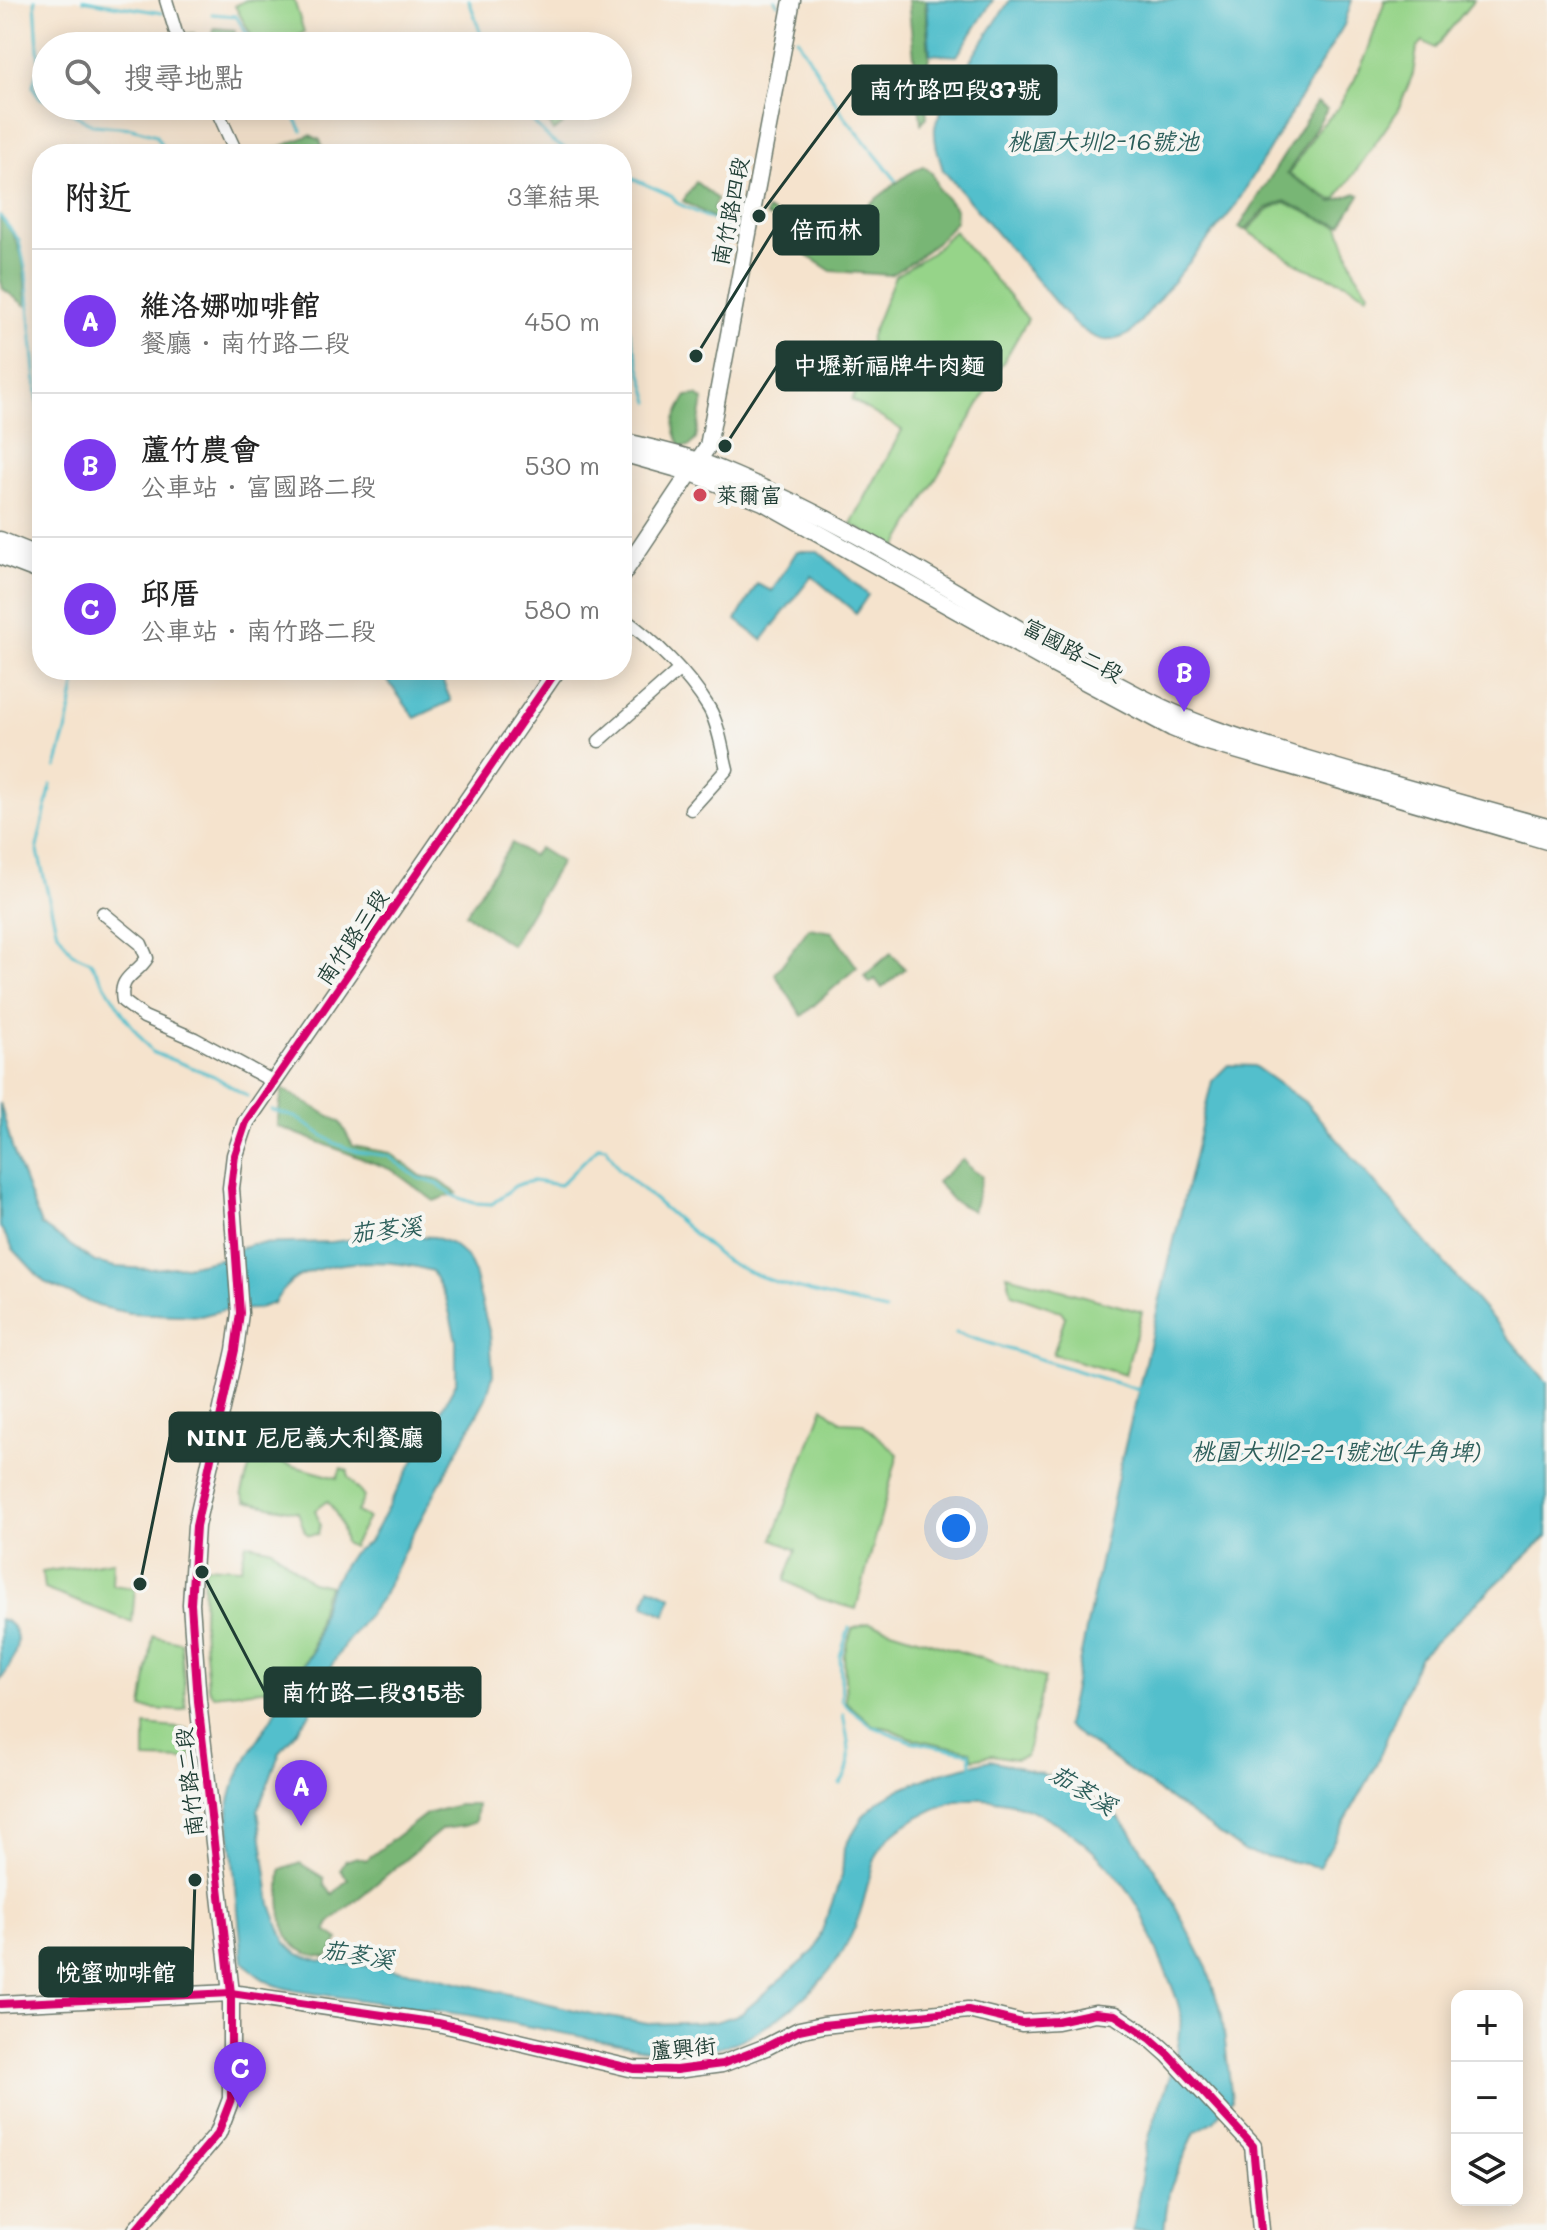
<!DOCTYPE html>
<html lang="zh-TW">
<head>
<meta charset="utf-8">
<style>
  :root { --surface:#fff; --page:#f2f2f2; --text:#222; --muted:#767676; --line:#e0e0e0; --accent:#7c3aed }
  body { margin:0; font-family:Mali,"LXGW WenKai TC",sans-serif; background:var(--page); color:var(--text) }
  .controls { position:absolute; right:24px; bottom:24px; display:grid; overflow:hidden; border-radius:16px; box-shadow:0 4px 20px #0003 }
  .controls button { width:72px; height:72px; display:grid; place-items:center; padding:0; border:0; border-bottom:2px solid var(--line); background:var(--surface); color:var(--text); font:40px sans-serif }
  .you { position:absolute; left:956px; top:1528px; width:28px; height:28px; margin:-20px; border:6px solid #fff; border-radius:50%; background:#1a73e8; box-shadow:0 0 0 12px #1a73e833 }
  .badge { display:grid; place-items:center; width:52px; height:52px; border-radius:50%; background:var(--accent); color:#fff; font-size:26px; font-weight:700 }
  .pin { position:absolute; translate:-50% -66px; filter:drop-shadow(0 2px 4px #0008) }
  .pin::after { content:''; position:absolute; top:42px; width:28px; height:24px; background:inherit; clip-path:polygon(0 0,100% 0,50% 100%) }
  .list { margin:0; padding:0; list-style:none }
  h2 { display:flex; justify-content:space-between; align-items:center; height:104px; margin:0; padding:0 32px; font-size:34px }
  h2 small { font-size:26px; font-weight:400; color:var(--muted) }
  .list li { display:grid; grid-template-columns:52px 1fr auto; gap:24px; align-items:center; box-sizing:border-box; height:144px; padding:0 32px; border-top:2px solid var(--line) }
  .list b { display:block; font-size:30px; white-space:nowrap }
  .list p { margin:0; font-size:26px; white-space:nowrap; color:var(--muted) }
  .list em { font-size:26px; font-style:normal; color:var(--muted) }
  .icon { flex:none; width:44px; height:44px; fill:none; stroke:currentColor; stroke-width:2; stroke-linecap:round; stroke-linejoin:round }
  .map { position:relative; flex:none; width:1547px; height:2230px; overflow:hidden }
  .search { position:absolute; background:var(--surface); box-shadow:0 4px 20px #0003; left:32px; top:32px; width:600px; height:88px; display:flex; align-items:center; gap:20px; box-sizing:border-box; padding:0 28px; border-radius:44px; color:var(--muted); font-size:30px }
  .panel { position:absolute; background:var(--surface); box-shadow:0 4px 20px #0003; left:32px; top:144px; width:600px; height:536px; border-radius:32px }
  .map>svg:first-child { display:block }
</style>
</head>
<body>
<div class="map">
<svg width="1547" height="2230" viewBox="0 0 1547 2230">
  <rect width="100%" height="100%" fill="#f6f6f2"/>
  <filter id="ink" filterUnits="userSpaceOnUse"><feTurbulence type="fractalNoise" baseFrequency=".0125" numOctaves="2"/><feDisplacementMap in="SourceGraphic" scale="16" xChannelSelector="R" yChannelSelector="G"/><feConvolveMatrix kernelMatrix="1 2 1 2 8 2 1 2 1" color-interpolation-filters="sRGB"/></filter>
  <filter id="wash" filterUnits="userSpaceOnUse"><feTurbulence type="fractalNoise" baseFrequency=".006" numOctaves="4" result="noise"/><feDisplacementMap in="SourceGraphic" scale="32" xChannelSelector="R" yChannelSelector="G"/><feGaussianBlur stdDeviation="1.8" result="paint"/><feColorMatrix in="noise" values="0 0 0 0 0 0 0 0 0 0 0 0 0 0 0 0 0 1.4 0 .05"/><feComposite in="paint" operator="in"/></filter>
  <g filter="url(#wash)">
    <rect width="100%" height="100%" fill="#f5e3cd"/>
    <!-- green -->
    <g fill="#96d489" stroke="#5a885e" stroke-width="2">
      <polygon points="246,0 294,0 304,32 283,46 257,46 235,6"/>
      <polygon points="1385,0 1474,0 1435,48 1423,41 1417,48 1413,74 1397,112 1337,198 1333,200 1289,174 1318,129 1336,111 1354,81 1367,53"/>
      <polygon points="528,106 589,106 590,108 582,111 573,108 563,118 563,124 553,131 550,124 539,120 537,113"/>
      <polygon points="1285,202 1324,221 1339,226 1355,272 1369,292 1367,295 1346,283 1303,267 1247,231 1269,209"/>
      <polygon points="954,231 1028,319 895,550 851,524 902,430 852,400 866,366 871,336 895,276 931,253"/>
      <polygon points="1007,1275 1142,1312 1125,1375 1053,1354 1065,1317 1061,1311 1012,1294"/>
      <polygon points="823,1407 842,1422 862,1423 898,1454 856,1609 818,1598 785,1580 796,1550 773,1539"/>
      <path d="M253 1455 337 1478 341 1468 348 1471V1477L364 1497 357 1512 368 1518 352 1547 345 1543C342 1526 339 1515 327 1501L315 1510 320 1525 318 1534 309 1535 305 1532 298 1512 246 1501 242 1493Z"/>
      <polygon points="246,1543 272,1549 311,1582 330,1586 323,1597 311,1652 285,1694 271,1689 213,1695 208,1687 203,1628 204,1566 241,1568"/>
      <polygon points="113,1561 112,1585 135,1588 132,1622 44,1589 42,1572"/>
      <polygon points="869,1623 1045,1678 1026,1756 1016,1759 992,1755 973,1759 971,1751 911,1738 891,1729 873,1725 846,1702 844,1655 852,1629"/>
      <polygon points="153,1636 181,1642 186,1708 179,1711 142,1708"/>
      <polygon points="145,1725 188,1729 191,1760 145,1759"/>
    </g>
    <!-- forest -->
    <g fill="#78b675" stroke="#4c7a54" stroke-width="2">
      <polygon points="908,0 925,0 929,58 924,75 927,117 921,123"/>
      <polygon points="214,28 235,30 233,46 189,46 183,34 194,33 200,43 212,40"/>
      <polygon points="1317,102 1327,109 1287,174 1332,202 1356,193 1360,195 1341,225 1323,220 1285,201 1267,208 1245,230 1239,228"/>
      <polygon points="310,135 320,140 325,154 262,154"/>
      <polygon points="923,166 932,173 938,189 956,209 955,222 941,238 915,260 890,275 831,271 806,255 805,239 789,225 766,216 767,210 826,237 907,175"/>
      <polygon points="696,182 717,199 713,209 738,221 735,240 715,232 719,221 683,201"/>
      <path d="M0 216C27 250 24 265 26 306L3 289 0 277Z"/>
      <path d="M697 395 703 400 696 439 690 446 681 447C669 424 674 418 687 396Z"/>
      <polygon points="512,843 532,856 539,848 561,862 511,945 466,914"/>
      <polygon points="809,928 832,932 857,967 802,1016 775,974"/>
      <polygon points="891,953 905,969 882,988 875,979 870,983 864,976"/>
      <polygon points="282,1089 340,1122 353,1146 390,1153 421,1176 437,1180 457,1193 434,1201 392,1170 277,1126"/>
      <polygon points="963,1159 971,1169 982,1176 973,1211 953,1201 937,1182"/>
      <path d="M458 1805H477L475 1822 464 1826 442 1829 331 1921 326 1931 339 1940 327 1957C320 1956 310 1955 303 1951 277 1939 279 1894 281 1870L300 1863 324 1878V1885L333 1894 348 1879 340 1870 345 1861 357 1857 366 1860 426 1814Z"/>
    </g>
    <!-- water -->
    <g fill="#53bfcc" stroke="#397e80" stroke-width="2">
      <polygon points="927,0 993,0 957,56 930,54"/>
      <path d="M1010 0H1352L1344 25 1234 208 1131 333C1105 347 1095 339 1073 323L943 170C939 156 934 143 935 128 936 108 996 22 1010 0Z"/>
      <polygon points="797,551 818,551 868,595 856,613 812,576 762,640 736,620 757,584 772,591"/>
      <polygon points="387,670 438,670 451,701 415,718 382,673"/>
      <polygon points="1228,1065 1254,1066 1306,1103 1547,1382 1547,1536 1419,1657 1374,1770 1319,1867 1245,1852 1066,1726 1120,1467 1212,1081"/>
      <path d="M0 1103 13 1151 41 1225 95 1262 115 1267 150 1269 186 1266 219 1259 250 1244 332 1242 384 1235 434 1237 452 1244 468 1258 473 1269 490 1335 493 1375 486 1398 410 1539 382 1597 343 1647 322 1681 309 1715 280 1752 258 1810 271 1905 285 1942 298 1954 321 1961 416 1972 592 2014 648 2024 715 2022 741 2014 815 1950 842 1875 844 1848 863 1816 878 1802 902 1788 937 1774 991 1760 1056 1778 1095 1799 1119 1818 1130 1831 1163 1882 1207 1968 1222 2016 1232 2100 1214 2121 1195 2132 1169 2191 1164 2230H1133C1139 2200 1141 2170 1148 2141 1158 2103 1185 2052 1180 2012 1177 1994 1166 1973 1159 1956 1151 1936 1144 1913 1131 1895 1096 1845 1037 1796 972 1799 951 1800 928 1811 910 1822 867 1847 874 1871 860 1913 848 1951 826 1979 795 2005 744 2046 711 2058 645 2049L474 2016 297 1991C273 1986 259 1980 243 1961L228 1809 235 1782 249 1754 313 1651 325 1598 340 1571 352 1553 369 1542 456 1383V1340L446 1298 432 1271C393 1258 338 1259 300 1276 288 1282 281 1292 274 1303L256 1309 223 1310 201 1316 129 1313 98 1306 44 1282 14 1250 0 1227Z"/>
      <polygon points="650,1587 672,1597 665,1615 644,1605"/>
      <path d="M0 1619C31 1628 12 1665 0 1681Z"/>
    </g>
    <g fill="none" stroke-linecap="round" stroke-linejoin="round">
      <!-- stream -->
      <g stroke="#53bfcc" stroke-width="3">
        <polyline points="35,0 39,65 33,86 39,97 46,100"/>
        <polyline points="83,0 162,13"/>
        <polyline points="469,0 485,46"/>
        <polyline points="775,0 778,4"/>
        <polyline points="212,14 236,16 254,46"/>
        <polyline points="797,38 844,116 896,180"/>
        <polyline points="59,106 93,125 132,128 156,135 166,154"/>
        <polyline points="289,106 302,131"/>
        <polyline points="516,106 553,142 577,154"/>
        <polyline points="622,174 672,196 677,203 736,231"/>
        <polyline points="0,216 19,240 26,272 42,448"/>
        <polyline points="622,305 650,402"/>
        <polyline points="56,767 67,728 78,670"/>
        <polyline points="51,785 37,847 56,929 72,953 90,961 126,1018 152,1052 214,1076 247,1096"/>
        <path d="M272 1110 297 1118 334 1143 358 1152 388 1156 418 1178 437 1184 454 1196 474 1203 492 1204 515 1186 523 1183 533 1181 560 1185 599 1146 606 1147 619 1169 723 1259C771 1287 832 1296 885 1311"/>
        <polyline points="956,1333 1139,1390"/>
        <polyline points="849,1628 840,1656 842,1700 849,1708 872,1726 910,1741 970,1753 971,1765"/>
        <path d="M840 1784C856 1765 847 1737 843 1714"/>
      </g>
    </g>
  </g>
  <g filter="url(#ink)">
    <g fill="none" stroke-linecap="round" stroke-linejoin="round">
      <defs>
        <g id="minor">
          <polyline points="166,0 180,46"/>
          <polyline points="215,106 237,154"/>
          <path d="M622 618C654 640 689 675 709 708 719 725 722 750 727 769L691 809"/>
          <polyline points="599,741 679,670"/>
          <path d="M103 913 141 944 147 958C137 975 118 976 123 1001L144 1017 195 1039 274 1082"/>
        </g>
        <g id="tertiary">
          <path d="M622 441C649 448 678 453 704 463 866 526 1006 630 1161 707 1205 728 1251 741 1297 756 1380 781 1463 804 1547 827"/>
          <polyline points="622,453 692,473 763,502 1045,660 1172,728 1201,740 1547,841"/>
          <polyline points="0,540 42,557"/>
          <polyline points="0,556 42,572"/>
          <polyline points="622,575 708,446 792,0"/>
          <polyline points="0,2004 231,1993 438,2023 634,2069 676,2070 722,2064 766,2047 799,2030 823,2025 968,2010 1022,2023 1057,2021 1095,2013 1115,2015 1151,2039 1169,2055 1253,2146 1261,2230"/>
          <polyline points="136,2230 218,2133 231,2099 231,1993 198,1701 191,1604 196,1526 235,1350 240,1313 231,1188 235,1155 246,1122 557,670"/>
        </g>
      </defs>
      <!-- minor casing -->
      <use href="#minor" stroke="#6a776a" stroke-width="15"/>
      <!-- tertiary casing -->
      <use href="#tertiary" stroke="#6a776a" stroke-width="19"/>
      <!-- minor -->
      <use href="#minor" stroke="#fff" stroke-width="12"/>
      <!-- tertiary -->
      <use href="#tertiary" stroke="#fff" stroke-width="16"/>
      <defs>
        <g id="cycleway">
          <polyline points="0,2004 231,1993 438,2023 634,2069 676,2070 722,2064 766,2047 799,2030 823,2025 968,2010 1022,2023 1057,2021 1095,2013 1115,2015 1151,2039 1169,2055 1253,2146 1261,2230"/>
          <polyline points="136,2230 218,2133 231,2099 231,1993 198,1701 191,1604 196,1526 235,1350 240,1313 231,1188 235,1155 246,1122 557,670"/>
        </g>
      </defs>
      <!-- cycleway casing -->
      <use href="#cycleway" stroke="#f6f6f2" stroke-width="13"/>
      <!-- cycleway -->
      <use href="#cycleway" stroke="#d6006c" stroke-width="8"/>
    </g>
  </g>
  <!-- markers -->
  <circle fill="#d1495b" stroke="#f6f6f2" stroke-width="3" cx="700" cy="495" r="8"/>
  <g text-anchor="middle" stroke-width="8" stroke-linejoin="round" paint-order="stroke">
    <!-- street labels -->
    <g font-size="22" fill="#1f3d34" stroke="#f6f6f2">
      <text transform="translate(730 211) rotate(-79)" y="8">南竹路四段</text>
      <text transform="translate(1073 650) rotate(28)" y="8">富國路二段</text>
      <text transform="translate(352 937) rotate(-56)" y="8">南竹路三段</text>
      <text transform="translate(189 1782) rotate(-96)" y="8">南竹路二段</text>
      <text transform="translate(683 2048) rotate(-5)" y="8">蘆興街</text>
    </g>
    <!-- poi labels -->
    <g font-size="22" fill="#1f3d34" stroke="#f6f6f2" text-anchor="start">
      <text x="716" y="503">萊爾富</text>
    </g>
    <!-- water labels -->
    <g font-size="24" font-style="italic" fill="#2c5e5a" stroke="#f6f6f2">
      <text x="1103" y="150">桃園大圳2-16號池</text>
      <text transform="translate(386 1230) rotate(-6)" y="8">茄苳溪</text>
      <text x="1336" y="1460">桃園大圳2-2-1號池(牛角埤)</text>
      <text transform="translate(1083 1790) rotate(32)" y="8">茄苳溪</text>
      <text transform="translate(358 1955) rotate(9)" y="8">茄苳溪</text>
    </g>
  </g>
  <!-- callouts -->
  <path fill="none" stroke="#1f3d34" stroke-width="3" d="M759 216L853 90M696 356L774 230M725 446L777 366M140 1584L170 1437M202 1572L265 1692M195 1880L192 1972"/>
  <g fill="#1f3d34" stroke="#f6f6f2" stroke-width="3">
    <circle cx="759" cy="216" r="8"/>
    <circle cx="696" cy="356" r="8"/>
    <circle cx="725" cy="446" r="8"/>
    <circle cx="140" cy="1584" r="8"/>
    <circle cx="202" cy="1572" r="8"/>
    <circle cx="195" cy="1880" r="8"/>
  </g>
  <g fill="#1f3d34" stroke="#1f3d34" stroke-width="3">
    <rect x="853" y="66" width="203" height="48" rx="8"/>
    <rect x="774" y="206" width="104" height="48" rx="8"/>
    <rect x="777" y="342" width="224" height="48" rx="8"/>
    <rect x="170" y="1413" width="270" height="48" rx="8"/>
    <rect x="265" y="1668" width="215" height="48" rx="8"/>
    <rect x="40" y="1948" width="152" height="48" rx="8"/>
  </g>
  <g font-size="24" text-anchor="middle" font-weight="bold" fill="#fff">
    <text x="955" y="98">南竹路四段37號</text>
    <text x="826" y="238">倍而林</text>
    <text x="889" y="374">中壢新福牌牛肉麵</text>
    <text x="305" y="1446">NINI 尼尼義大利餐廳</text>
    <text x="373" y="1701">南竹路二段315巷</text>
    <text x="116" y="1981">悅蜜咖啡館</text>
  </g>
</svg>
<div class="controls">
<button>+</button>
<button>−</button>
<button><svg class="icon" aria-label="layers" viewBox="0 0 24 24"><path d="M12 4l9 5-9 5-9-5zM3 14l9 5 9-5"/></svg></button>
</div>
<div class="you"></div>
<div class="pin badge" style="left:301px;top:1826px">A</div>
<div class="pin badge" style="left:1184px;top:712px">B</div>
<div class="pin badge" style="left:240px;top:2108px">C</div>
<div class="search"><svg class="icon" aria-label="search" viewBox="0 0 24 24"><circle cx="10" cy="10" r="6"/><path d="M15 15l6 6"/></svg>搜尋地點</div>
<section class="panel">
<h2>附近<small>3筆結果</small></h2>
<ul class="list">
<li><span class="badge">A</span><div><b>維洛娜咖啡館</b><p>餐廳 · 南竹路二段</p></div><em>450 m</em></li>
<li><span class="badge">B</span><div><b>蘆竹農會</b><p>公車站 · 富國路二段</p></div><em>530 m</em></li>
<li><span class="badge">C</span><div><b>邱厝</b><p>公車站 · 南竹路二段</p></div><em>580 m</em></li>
</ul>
</section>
</div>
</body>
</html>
